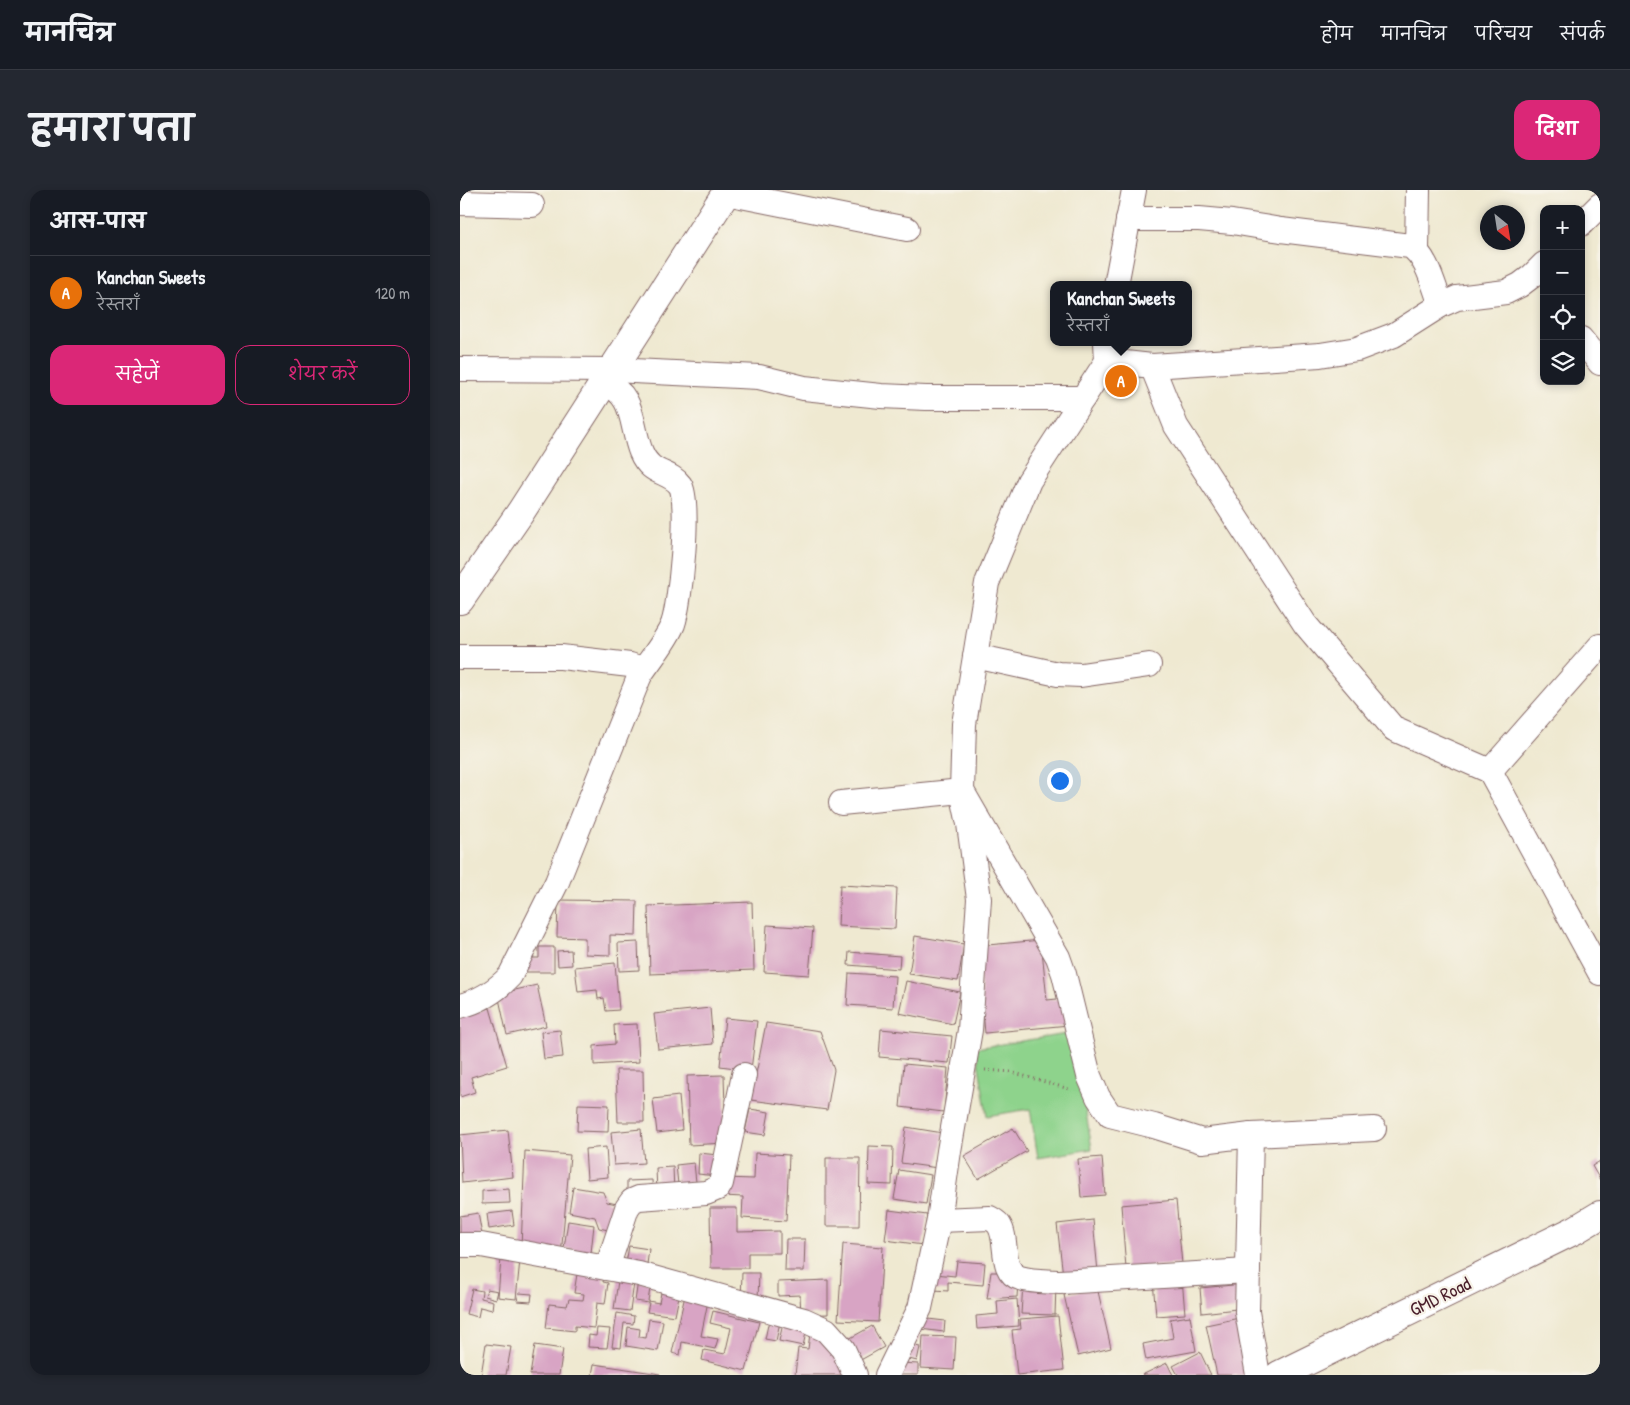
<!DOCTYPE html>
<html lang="hi">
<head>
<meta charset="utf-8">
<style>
  :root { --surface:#171b24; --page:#242831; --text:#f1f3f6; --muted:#9ea1a6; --line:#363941; --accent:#db2777 }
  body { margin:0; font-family:"Patrick Hand","Playpen Sans Deva",sans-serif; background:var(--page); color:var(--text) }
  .controls { position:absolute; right:15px; top:15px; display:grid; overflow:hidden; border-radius:10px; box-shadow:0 2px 8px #0003 }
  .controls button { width:45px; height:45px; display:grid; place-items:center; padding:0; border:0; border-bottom:1px solid var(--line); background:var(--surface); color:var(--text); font:25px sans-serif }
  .compass { position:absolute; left:1020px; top:15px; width:45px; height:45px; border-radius:50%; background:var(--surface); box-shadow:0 2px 8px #0003; rotate:150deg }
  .you { position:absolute; left:599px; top:590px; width:18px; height:18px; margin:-12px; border:4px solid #fff; border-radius:50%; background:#1a73e8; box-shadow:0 0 0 8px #1a73e833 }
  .badge { display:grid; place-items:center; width:32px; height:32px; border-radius:50%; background:var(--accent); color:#fff; font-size:16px; font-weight:700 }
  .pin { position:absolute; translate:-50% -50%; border:2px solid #fff; box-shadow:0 1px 5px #0006 }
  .popup { position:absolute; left:590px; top:91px; width:142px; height:65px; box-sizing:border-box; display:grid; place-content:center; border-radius:10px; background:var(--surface); filter:drop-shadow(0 1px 4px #0005); font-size:16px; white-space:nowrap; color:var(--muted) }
  .popup b { font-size:19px; color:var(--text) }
  .popup::after { content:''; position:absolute; left:50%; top:100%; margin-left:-10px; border:10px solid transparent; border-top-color:var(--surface) }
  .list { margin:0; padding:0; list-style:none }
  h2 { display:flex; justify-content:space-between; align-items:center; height:65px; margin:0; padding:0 20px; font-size:21px }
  h2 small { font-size:16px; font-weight:400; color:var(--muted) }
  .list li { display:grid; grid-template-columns:32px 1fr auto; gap:15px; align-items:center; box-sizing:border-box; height:75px; padding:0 20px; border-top:1px solid var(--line) }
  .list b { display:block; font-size:19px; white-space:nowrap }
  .list p { margin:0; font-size:16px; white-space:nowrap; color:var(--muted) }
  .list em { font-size:16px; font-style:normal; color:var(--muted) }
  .actions { display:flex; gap:10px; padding:15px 20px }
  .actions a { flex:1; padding:11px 0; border:1px solid var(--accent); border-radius:15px; text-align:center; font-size:18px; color:var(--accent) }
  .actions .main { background:var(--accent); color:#fff }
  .icon { flex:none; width:28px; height:28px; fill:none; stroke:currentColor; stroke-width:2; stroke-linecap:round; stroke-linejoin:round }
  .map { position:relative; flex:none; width:1140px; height:1185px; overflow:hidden; border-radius:15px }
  header { display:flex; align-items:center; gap:30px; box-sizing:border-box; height:70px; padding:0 25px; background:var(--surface); border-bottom:1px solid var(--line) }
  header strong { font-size:24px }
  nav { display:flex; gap:28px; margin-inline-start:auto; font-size:18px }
  .intro { display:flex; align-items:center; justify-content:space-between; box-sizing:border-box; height:120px; padding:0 30px }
  h1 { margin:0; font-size:35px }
  .button { padding:12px 22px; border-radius:15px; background:var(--accent); color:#fff; font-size:18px; font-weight:700 }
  main { display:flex; gap:30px; padding:0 30px }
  aside { flex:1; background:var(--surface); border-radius:15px; box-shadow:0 2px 8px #0003 }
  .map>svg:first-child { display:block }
</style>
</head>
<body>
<header>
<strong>मानचित्र</strong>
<nav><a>होम</a><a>मानचित्र</a><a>परिचय</a><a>संपर्क</a></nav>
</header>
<div class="intro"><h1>हमारा पता</h1><a class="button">दिशा</a></div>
<main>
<aside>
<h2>आस-पास<small></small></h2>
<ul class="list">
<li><span class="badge" style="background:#e8710a">A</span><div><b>Kanchan Sweets</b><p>रेस्तराँ</p></div><em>120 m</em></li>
</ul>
<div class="actions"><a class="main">सहेजें</a><a>शेयर करें</a></div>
</aside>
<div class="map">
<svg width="1140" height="1185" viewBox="0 0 1140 1185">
  <rect width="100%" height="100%" fill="#f7f3e8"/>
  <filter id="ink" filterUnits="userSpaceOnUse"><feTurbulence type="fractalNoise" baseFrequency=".02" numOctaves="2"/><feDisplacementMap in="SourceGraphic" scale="10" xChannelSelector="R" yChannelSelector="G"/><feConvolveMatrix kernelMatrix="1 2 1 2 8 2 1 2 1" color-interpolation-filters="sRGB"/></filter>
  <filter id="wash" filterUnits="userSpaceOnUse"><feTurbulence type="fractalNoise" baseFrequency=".0096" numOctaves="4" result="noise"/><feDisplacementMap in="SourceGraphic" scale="20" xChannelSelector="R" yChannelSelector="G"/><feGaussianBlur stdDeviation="1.12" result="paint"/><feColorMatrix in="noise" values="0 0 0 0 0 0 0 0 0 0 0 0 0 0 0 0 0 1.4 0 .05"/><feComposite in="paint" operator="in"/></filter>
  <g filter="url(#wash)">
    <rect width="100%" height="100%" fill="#efe9d1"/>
    <!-- green -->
    <polygon fill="#8ed38c" stroke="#6c795c" points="613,843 632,959 578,968 570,919 527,926 516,858"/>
    <g id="blocks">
      <!-- building -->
      <g fill="#d8a4c4">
        <polygon points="380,695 437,698 435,739 378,736"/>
        <polygon points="98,710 177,711 176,746 150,745 150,765 125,764 125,748 97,747"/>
        <polygon points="292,712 294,780 190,784 188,716"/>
        <polygon points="307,735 353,738 349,785 304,782"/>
        <polygon points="455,746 504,754 498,791 449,784"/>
        <polygon points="581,750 587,810 607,808 609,835 525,843 517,756"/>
        <polygon points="178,752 179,780 159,781 158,753"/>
        <polygon points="79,757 94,757 94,782 65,782 65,768 79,768"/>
        <polygon points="111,760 112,775 98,776 97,761"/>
        <polygon points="389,762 440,766 439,779 388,775"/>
        <polygon points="155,773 159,820 146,821 144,808 138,809 137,800 118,802 115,777"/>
        <polygon points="389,783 435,786 433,818 387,815"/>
        <polygon points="446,791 500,802 493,834 439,823"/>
        <polygon points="77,795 86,836 47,845 38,804"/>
        <polygon points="30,818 47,876 11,887 15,902 0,907 0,827"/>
        <polygon points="250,818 253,854 198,859 194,824"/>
        <polygon points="265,828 297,831 291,880 260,876"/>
        <polygon points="306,833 360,841 374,880 367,920 291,910"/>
        <polygon points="177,834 179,872 134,875 134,856 155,854 154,835"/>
        <polygon points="421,839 492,846 489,873 419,867"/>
        <polygon points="100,840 103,867 84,869 81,842"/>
        <polygon points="444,874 488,878 484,922 440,917"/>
        <polygon points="156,880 183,880 184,932 158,932"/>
        <polygon points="264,885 266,953 229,955 227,886"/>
        <polygon points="219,906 222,940 197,943 193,909"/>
        <polygon points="118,914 149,915 148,942 117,941"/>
        <polygon points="290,919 309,922 305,945 285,942"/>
        <polygon points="446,937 483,943 478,978 441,973"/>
        <polygon points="553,938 567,961 518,989 504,966"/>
        <polygon points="181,939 184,973 154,975 151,942"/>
        <polygon points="48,940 53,987 2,993 0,945"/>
        <polygon points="409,956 433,957 432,995 408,994"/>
        <polygon points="146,957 148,987 127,989 125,959"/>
        <polygon points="65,961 110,965 101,1066 61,1058"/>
        <polygon points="239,963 258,965 256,986 238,984"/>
        <polygon points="295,963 329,965 326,1031 282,1028 283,1007 263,1006 264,988 294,989"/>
        <polygon points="642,967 645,1005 621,1007 618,969"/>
        <polygon points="366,968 400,968 399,1036 366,1036"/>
        <polygon points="1140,971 1140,990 1132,976"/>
        <polygon points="234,973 236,992 218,994 216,975"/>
        <polygon points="213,977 214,1002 197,1003 196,978"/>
        <polygon points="439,980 471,985 466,1014 434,1009"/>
        <polygon points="192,990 193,1007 167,1008 167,991"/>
        <polygon points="113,997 143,1002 147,1012 162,1015 157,1042 139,1038 135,1027 109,1022"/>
        <polygon points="49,999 50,1013 22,1014 22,1001"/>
        <polygon points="716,1010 722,1074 666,1078 661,1015"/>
        <polygon points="250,1018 277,1018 277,1042 320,1041 320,1063 288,1063 288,1078 251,1078"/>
        <polygon points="429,1020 467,1025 463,1055 425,1050"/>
        <polygon points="52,1021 54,1035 29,1039 27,1024"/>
        <polygon points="18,1023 22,1045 0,1049 0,1026"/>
        <polygon points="633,1030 638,1082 603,1086 597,1034"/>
        <polygon points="108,1031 134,1035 131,1063 104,1058"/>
        <polygon points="326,1049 345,1049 344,1081 325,1081"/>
        <polygon points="383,1054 423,1057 418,1132 378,1130"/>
        <polygon points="169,1056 189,1059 186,1082 165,1079"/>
        <polygon points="41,1068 60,1070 56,1109 38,1107"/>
        <polygon points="497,1071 525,1073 523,1095 488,1092 488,1101 474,1100 475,1084 495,1086"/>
        <polygon points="145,1080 143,1092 148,1093 145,1114 137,1113 134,1138 115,1136 115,1141 86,1138 89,1114 107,1116 109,1109 123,1110 124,1104 114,1103 117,1084"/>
        <polygon points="531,1082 549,1082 558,1092 557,1107 527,1109"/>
        <polygon points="282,1083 299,1083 298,1110 281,1109"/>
        <polygon points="159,1084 175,1086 170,1121 154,1119"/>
        <polygon points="722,1088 725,1124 696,1126 693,1091"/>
        <polygon points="368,1090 368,1124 341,1125 340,1105 318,1106 318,1092"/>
        <polygon points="178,1091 191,1093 188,1111 199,1113 202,1098 220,1101 215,1126 187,1122 189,1113 175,1111"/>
        <polygon points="563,1094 596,1095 595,1125 561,1124"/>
        <polygon points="784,1094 785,1118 742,1123 740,1098"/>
        <polygon points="637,1097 651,1158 618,1166 604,1105"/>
        <polygon points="12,1099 22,1101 21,1108 33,1111 32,1120 20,1117 18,1127 6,1124"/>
        <polygon points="27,1099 38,1101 36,1109 25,1106"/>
        <polygon points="226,1101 249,1106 241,1146 258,1149 255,1159 222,1152 220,1165 212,1163"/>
        <polygon points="59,1103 72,1104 71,1112 57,1111"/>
        <polygon points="557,1109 559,1136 517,1139 516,1126 538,1124 537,1111"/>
        <polygon points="253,1121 299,1132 286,1181 242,1170 244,1160 265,1164 271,1138 250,1133"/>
        <polygon points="157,1123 174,1126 173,1134 164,1133 161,1158 152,1157"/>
        <polygon points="310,1125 321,1127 316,1151 305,1149"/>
        <polygon points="598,1126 604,1180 557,1185 552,1140 561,1139 560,1129"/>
        <polygon points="730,1126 736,1161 686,1170 683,1154 713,1148 710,1129"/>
        <polygon points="784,1127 796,1185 757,1185 746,1135"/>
        <polygon points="460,1128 485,1131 484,1142 460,1139 458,1151 449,1150"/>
        <polygon points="189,1129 203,1131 198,1161 166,1156 168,1137 180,1139 179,1147 186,1148"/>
        <polygon points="324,1129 348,1134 343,1156 319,1151"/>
        <polygon points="351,1136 384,1174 387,1185 335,1185 338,1158 348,1159"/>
        <polygon points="412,1136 424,1157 397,1172 385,1151"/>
        <polygon points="137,1138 150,1139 147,1158 128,1157 129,1145 136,1146"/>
        <polygon points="463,1146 496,1147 494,1180 461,1178"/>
        <polygon points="26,1154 51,1157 46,1185 21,1185"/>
        <polygon points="444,1154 460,1157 457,1171 441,1167"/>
        <polygon points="75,1155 103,1159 99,1185 70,1185"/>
        <polygon points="740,1162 751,1185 718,1185 713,1176"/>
        <polygon points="441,1173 458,1174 458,1185 441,1185"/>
        <polygon points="707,1173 713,1185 682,1185"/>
        <polygon points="134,1174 200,1184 200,1185 132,1185"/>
      </g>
    </g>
  </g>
  <g filter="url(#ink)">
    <use href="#blocks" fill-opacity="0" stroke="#846665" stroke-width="1"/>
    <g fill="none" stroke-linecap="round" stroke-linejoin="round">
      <defs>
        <g id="minor">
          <polyline points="266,3 447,39"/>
          <polyline points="0,13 72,15"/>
          <path d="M668 29H739L772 32 821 40 950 56C967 66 974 97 981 115"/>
          <polyline points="1121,34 1140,15"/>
          <polyline points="957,60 958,0"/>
          <polyline points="656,95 674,0"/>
          <polyline points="1121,149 1140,173"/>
          <polyline points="647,171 692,176 860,165 897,159 934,145 981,115 997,108 1046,102 1060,95 1072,86 1084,74"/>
          <polyline points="692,176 716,236 845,434 934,539 1030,581 1140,783"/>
          <polyline points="0,179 152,180 299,187 344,198 421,206 466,208 623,208"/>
          <path d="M144 193C176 205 170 235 181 262 191 286 209 280 220 295 231 310 220 415 213 434 206 451 190 470 180 485"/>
          <polyline points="515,466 598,484 621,485 689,475"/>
          <path d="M0 467H101L170 475 176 477 180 485 97 692 50 786C36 801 20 811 0 816"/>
          <polyline points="1030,581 1140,456"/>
          <polyline points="381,613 502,601 598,767 604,784 629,886 638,907 650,925 694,936 742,951 791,945 914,939"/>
          <polyline points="791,945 787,1122 798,1185"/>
          <path d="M479 1030 530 1028C533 1030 537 1032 539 1035 549 1050 539 1082 560 1088 573 1092 587 1091 600 1092L788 1081"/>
          <polyline points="0,1055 21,1055 179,1084 344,1130 366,1140 383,1159 395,1185"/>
          <polyline points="147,1078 167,1018 172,1011 179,1008 246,1003 258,998 261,993 284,885"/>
          <polyline points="427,1185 460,1118 479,1030 489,961 510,840 519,709 509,634 502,601 504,534 527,393 569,291 647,171 646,152"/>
        </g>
        <g id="major">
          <polyline points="0,410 60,323 268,0"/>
          <polyline points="819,1185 1115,1040 1140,1025"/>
        </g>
      </defs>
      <!-- minor casing -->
      <use href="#minor" stroke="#846665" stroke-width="26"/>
      <!-- major casing -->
      <use href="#major" stroke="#846665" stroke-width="30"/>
      <!-- path -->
      <polyline stroke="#846665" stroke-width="3" stroke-dasharray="1 4" stroke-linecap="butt" points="525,880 551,882 609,899"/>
      <!-- minor -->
      <use href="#minor" stroke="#fff" stroke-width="24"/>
      <!-- major -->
      <use href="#major" stroke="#fff" stroke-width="28"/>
    </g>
  </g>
  <g text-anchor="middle" stroke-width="4.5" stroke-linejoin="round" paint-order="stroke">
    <!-- street labels -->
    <g font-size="19" fill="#4a1f2b" stroke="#f7f3e8">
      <text transform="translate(980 1106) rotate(-26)" y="7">GMD Road</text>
    </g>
  </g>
</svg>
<div class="controls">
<button>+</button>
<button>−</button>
<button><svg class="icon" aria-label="locate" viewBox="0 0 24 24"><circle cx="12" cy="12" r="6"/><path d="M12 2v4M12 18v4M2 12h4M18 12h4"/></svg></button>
<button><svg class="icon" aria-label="layers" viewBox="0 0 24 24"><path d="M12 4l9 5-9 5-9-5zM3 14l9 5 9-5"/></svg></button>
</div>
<svg class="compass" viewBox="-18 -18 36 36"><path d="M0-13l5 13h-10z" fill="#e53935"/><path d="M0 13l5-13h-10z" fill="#9ea1a6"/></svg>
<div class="you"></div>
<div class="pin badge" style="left:661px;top:191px;background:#e8710a">A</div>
<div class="popup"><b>Kanchan Sweets</b>रेस्तराँ</div>
</div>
</main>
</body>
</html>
